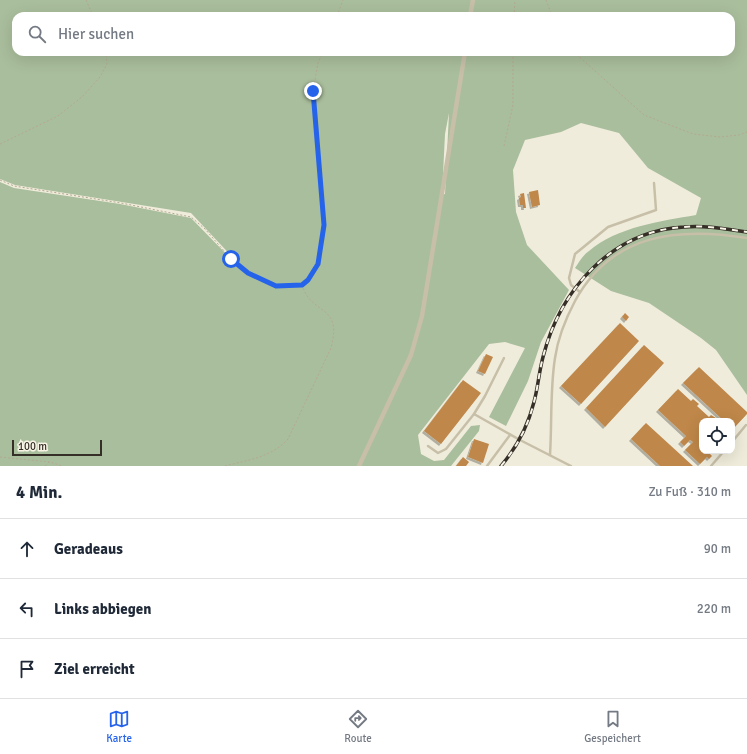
<!DOCTYPE html>
<html lang="de">
<head>
<meta charset="utf-8">
<style>
  :root { --surface:#fff; --page:#f2f2f3; --text:#1f2937; --muted:#747a83; --line:#e0e1e3; --accent:#2563eb }
  body { margin:0; font-family:Signika,sans-serif; background:var(--page); color:var(--text) }
  .controls { position:absolute; right:12px; bottom:12px; display:grid; overflow:hidden; border-radius:8px; box-shadow:0 4px 16px #0002 }
  .controls button { width:36px; height:36px; display:grid; place-items:center; padding:0; border:0; border-bottom:1px solid var(--line); background:var(--surface); color:var(--text); font:20px sans-serif }
  .scale { position:absolute; left:12px; bottom:10px; width:90px; box-sizing:border-box; padding-left:4px; border:2px solid #352f28; border-top:0; font-size:11px; line-height:14px; white-space:nowrap; color:#352f28; -webkit-text-stroke:3px #f8f5e7; paint-order:stroke }
  .stop { position:absolute; width:12px; height:12px; margin:-9px; border:3px solid #2563eb; border-radius:50%; background:#fff }
  .stop.end { background:#2563eb; border-color:#fff; box-shadow:0 1px 4px #0008 }
  .list { margin:0; padding:0; list-style:none }
  h2 { display:flex; justify-content:space-between; align-items:center; height:52px; margin:0; padding:0 16px; font-size:17px }
  h2 small { font-size:13px; font-weight:400; color:var(--muted) }
  .list li { display:grid; grid-template-columns:26px 1fr auto; gap:12px; align-items:center; box-sizing:border-box; height:60px; padding:0 16px; border-top:1px solid var(--line) }
  .list b { display:block; font-size:15px; white-space:nowrap }
  .list em { font-size:13px; font-style:normal; color:var(--muted) }
  .icon { flex:none; width:22px; height:22px; fill:none; stroke:currentColor; stroke-width:2; stroke-linecap:round; stroke-linejoin:round }
  .map { position:relative; flex:none; width:747px; height:466px; overflow:hidden }
  .search { position:absolute; background:var(--surface); box-shadow:0 4px 16px #0002; left:12px; right:12px; top:12px; height:44px; display:flex; align-items:center; gap:10px; box-sizing:border-box; padding:0 14px; border-radius:12px; color:var(--muted); font-size:15px }
  .sheet { height:232px; background:var(--surface) }
  nav { display:flex; justify-content:space-around; align-items:center; box-sizing:border-box; height:56px; border-top:1px solid var(--line); background:var(--surface); font-size:11px; color:var(--muted) }
  nav a { display:grid; justify-items:center; gap:2px }
  nav .on { color:var(--accent) }
  .map>svg:first-child { display:block }
</style>
</head>
<body>
<div class="map">
<svg width="747" height="466" viewBox="0 0 747 466">
  <defs>
    <filter id="shadow"><feDropShadow dx="-2" dy="2" stdDeviation="0" flood-color="#0004"/></filter>
  </defs>
  <rect width="100%" height="100%" fill="#f0ecdb"/>
  <!-- green -->
  <path fill="#a9be9c" fill-rule="evenodd" d="M0 0H747V395L716 350 701 338 649 303 611 291 575 268C579 262 583 255 589 251 617 227 661 221 696 215L701 198 648 168 619 133 581 123 561 132 525 140 513 170 516 212 527 245 569 290 541 342 528 381 506 426 489 417 525 348 505 342 489 344 418 435 421 454 434 461 444 460 471 426 480 425 479 431 451 466H0V182L14 188 120 204 191 218 236 264 237 262 191 213 15 185 0 179ZM16 16H731V52H16ZM449 113 445 194 442 195 445 134Z"/>
  <!-- building -->
  <g fill="#bf874a" filter="url(#shadow)">
    <polygon points="538,190 540,205 532,207 529,192"/>
    <polygon points="524,193 526,208 523,208 523,205 520,205 519,198 521,197 520,194"/>
    <polygon points="625,313 629,317 626,321 622,317"/>
    <polygon points="620,323 639,341 581,404 561,386"/>
    <polygon points="644,345 664,363 605,427 586,408"/>
    <polygon points="486,354 493,357 485,374 478,371"/>
    <polygon points="699,367 747,412 747,414 733,429 732,421 724,421 683,383"/>
    <polygon points="463,380 481,393 441,444 424,431"/>
    <polygon points="678,389 691,401 693,399 699,404 697,406 709,417 711,415 716,418 713,421 702,421 702,451 712,451 710,454 712,456 709,459 707,457 700,464 685,450 693,442 690,440 684,446 680,442 686,436 658,410"/>
    <polygon points="646,423 693,466 660,466 631,439"/>
    <polygon points="474,439 489,444 483,463 468,457"/>
    <polygon points="463,457 469,462 466,466 456,466"/>
  </g>
  <g fill="none" stroke-linecap="round" stroke-linejoin="round">
    <!-- path -->
    <g stroke="#b3a992" stroke-width="1" stroke-dasharray="2 2" stroke-linecap="butt">
      <polyline points="86,0 93,16"/>
      <polyline points="546,0 552,16"/>
      <polyline points="337,16 343,0"/>
      <polyline points="514,16 515,0"/>
      <polyline points="574,52 644,115 693,134 720,137 739,135 747,132"/>
      <polyline points="0,144 58,116 83,96 100,77 107,64 106,52"/>
      <polyline points="504,146 513,105 513,52"/>
      <polyline points="0,180 14,186 121,203 191,217 205,229 231,259 248,273 276,286 302,285 308,279 318,264 324,225 313,91 318,63 323,52"/>
      <polyline points="0,457 50,462 62,466"/>
      <polyline points="45,466 49,462"/>
      <path d="M225 466C248 460 272 457 288 439L331 348C343 303 311 316 302 285"/>
    </g>
    <!-- lane -->
    <g stroke="#c7bfa8" stroke-width="2.5">
      <polyline points="580,292 571,285 569,278 575,254 608,227 656,210 654,183"/>
      <polyline points="474,414 485,396 504,358"/>
      <polyline points="732,442 746,425"/>
      <polyline points="428,446 438,453 446,449 474,414 520,440 571,466"/>
      <path d="M550 455C552 423 550 389 555 358 558 337 566 318 575 301 612 233 678 227 747 238"/>
      <polyline points="487,466 510,435"/>
      <polyline points="711,466 724,451"/>
    </g>
    <!-- street -->
    <g stroke="#c7bfa8" stroke-width="4.5">
      <polyline points="470,16 473,0"/>
      <polyline points="359,466 411,355 422,316 465,52"/>
    </g>
    <defs>
      <path id="rail" d="M501 466C517 447 528 426 534 402 538 387 539 372 543 357 560 290 611 231 684 227 705 225 726 229 747 232"/>
    </defs>
    <!-- rail casing -->
    <use href="#rail" stroke="#352f28" stroke-width="3.5"/>
    <!-- rail -->
    <use href="#rail" stroke="#f8f5e7" stroke-width="2" stroke-dasharray="6" stroke-linecap="butt"/>
  </g>
  <g fill="none" stroke-linecap="round" stroke-linejoin="round">
    <!-- route -->
    <polyline stroke="#2563eb" stroke-width="5" points="231,259 248,273 276,286 302,285 308,280 318,264 324,225 313,91"/>
  </g>
</svg>
<div class="controls">
<button><svg class="icon" aria-label="locate" viewBox="0 0 24 24"><circle cx="12" cy="12" r="6"/><path d="M12 2v4M12 18v4M2 12h4M18 12h4"/></svg></button>
</div>
<div class="scale">100 m</div>
<div class="stop" style="left:231px;top:259px"></div>
<div class="stop end" style="left:313px;top:91px"></div>
<div class="search"><svg class="icon" aria-label="search" viewBox="0 0 24 24"><circle cx="10" cy="10" r="6"/><path d="M15 15l6 6"/></svg>Hier suchen</div>
</div>
<section class="sheet">
<h2>4 Min.<small>Zu Fuß · 310 m</small></h2>
<ul class="list">
<li><svg class="icon" aria-label="ahead" viewBox="0 0 24 24"><path d="M12 20V5M6 11l6-6 6 6"/></svg><div><b>Geradeaus</b></div><em>90 m</em></li>
<li><svg class="icon" aria-label="left" viewBox="0 0 24 24"><path d="M17 20v-9H6M10 6l-5 5 5 5"/></svg><div><b>Links abbiegen</b></div><em>220 m</em></li>
<li><svg class="icon" aria-label="arrive" viewBox="0 0 24 24"><path d="M6 21V4h12l-3 4 3 4H6"/></svg><div><b>Ziel erreicht</b></div></li>
</ul>
</section>
<nav>
<a class="on"><svg class="icon" aria-label="map" viewBox="0 0 24 24"><path d="M3 6l6-2 6 2 6-2v14l-6 2-6-2-6 2zM9 4v14M15 6v14"/></svg>Karte</a>
<a><svg class="icon" aria-label="directions" viewBox="0 0 24 24"><path d="M12 3l9 9-9 9-9-9zM9 14v-3h6M13 9l2 2-2 2"/></svg>Route</a>
<a><svg class="icon" aria-label="saved" viewBox="0 0 24 24"><path d="M7 4h10v16l-5-4-5 4z"/></svg>Gespeichert</a>
</nav>
</body>
</html>
